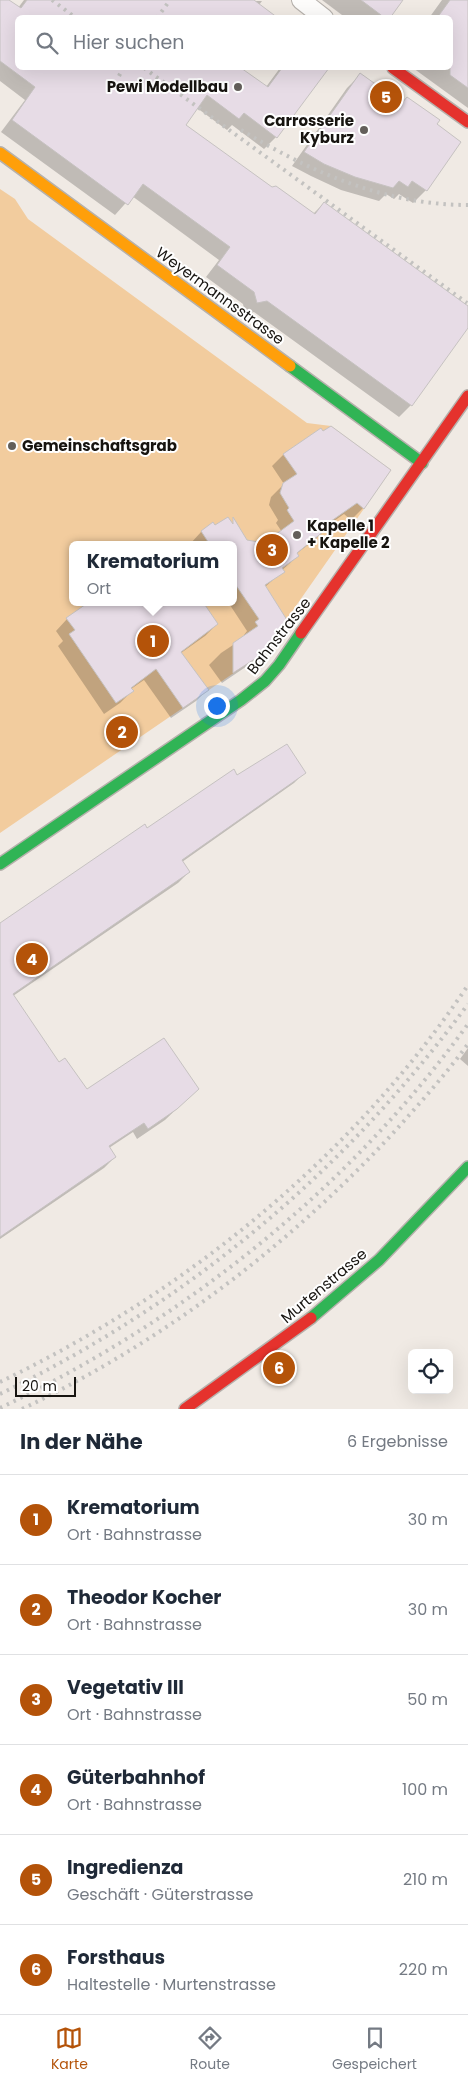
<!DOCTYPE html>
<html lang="de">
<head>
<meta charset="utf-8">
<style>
  :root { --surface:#fff; --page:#f2f2f3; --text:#1f2937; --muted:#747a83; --line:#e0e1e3; --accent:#b45309 }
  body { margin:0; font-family:Poppins,sans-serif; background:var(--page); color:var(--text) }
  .controls { position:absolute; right:15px; bottom:15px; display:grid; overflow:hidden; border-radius:8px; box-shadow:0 5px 20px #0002 }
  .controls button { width:45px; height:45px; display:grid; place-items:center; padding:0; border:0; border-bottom:1px solid var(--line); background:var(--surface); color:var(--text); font:25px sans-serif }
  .scale { position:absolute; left:15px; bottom:12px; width:61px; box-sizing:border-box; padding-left:5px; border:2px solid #171410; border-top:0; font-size:14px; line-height:18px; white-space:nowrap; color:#171410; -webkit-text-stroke:4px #fff; paint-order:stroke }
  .you { position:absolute; left:216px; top:705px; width:18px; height:18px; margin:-12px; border:4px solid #fff; border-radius:50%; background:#1a73e8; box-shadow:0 0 0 8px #1a73e833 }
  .badge { display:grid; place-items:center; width:32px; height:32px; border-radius:50%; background:var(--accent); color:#fff; font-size:16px; font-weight:700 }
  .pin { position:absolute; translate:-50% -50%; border:2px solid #fff; box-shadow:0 1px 5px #0006 }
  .popup { position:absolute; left:69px; top:541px; width:168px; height:65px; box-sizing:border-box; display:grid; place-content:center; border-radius:8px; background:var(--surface); filter:drop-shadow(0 1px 4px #0005); font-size:16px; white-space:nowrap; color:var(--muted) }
  .popup b { font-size:19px; color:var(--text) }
  .popup::after { content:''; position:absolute; left:50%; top:100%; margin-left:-10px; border:10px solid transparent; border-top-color:var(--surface) }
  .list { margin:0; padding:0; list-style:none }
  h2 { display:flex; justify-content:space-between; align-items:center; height:65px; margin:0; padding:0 20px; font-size:21px }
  h2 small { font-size:16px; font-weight:400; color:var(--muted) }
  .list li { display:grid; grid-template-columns:32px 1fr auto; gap:15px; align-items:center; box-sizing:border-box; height:90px; padding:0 20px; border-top:1px solid var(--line) }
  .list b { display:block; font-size:19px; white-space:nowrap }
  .list p { margin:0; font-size:16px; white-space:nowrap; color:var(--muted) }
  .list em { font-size:16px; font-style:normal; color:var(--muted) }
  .icon { flex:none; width:28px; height:28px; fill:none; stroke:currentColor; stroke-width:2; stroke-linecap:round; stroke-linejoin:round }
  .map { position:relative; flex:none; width:468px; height:1409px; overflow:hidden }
  .search { position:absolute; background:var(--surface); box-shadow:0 5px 20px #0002; left:15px; right:15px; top:15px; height:55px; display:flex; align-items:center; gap:12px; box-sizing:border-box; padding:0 18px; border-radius:8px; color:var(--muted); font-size:19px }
  .sheet { height:605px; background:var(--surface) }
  nav { display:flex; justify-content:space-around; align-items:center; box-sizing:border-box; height:70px; border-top:1px solid var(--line); background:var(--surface); font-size:14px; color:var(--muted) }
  nav a { display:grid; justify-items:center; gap:2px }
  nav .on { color:var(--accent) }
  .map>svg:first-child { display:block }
</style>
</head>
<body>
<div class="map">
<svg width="468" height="1409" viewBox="0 0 468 1409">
  <rect width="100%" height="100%" fill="#f0eae4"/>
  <!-- green -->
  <path fill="#f2cc9e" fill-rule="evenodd" d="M0 189 15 199 28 219 307 423 331 426 391 470 263 653 0 833ZM73 545H233V602H73Z"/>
  <!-- shadow -->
  <g fill="#0003">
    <polygon points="0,0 7,0 18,8 24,0 262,1 259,5 18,18 18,68 109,68 128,81 138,68 239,68 266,87 280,68 328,68 276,137 264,149 232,125 227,130 197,108 185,125 272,188 313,214 324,203 468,308 468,324 411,405 399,417 254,312 245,314 243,304 206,277 219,260 132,196 115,215 1,132 25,100 0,81"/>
    <polygon points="322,0 401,0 389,18 346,18"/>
    <polygon points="442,0 468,0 468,108 413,68 450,68 450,18 429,18"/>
    <polygon points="360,75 435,125 426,190 413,203 399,194 394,199 386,194 379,201 341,190 311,176 292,166 347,88"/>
    <polygon points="321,429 363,508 351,520 344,514 327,526 316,539 296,554 298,556 282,570 283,571 265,587 263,652 250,664 222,683 209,665 221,653 245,637 244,635 247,631 228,602 233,602 233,545 190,544 201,532 213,524 246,541 264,545 282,532 276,523 278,520 269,505 271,497 284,484 272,466 284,454"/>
    <polygon points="92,602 211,602 205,607 217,624 205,636 181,653 207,690 196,701 171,718 144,680 131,689 132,691 120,703 104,714 58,646 63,641 56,631 67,619"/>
    <polygon points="304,773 294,783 182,862 189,872 178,883 13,996 58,1063 87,1091 187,1099 165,1120 137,1139 133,1132 109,1148 115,1157 104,1168 0,1239 0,925 146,830 236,777"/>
    <polygon points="468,1048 468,1066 460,1059"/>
  </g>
  <!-- building -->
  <g fill="#e7dce6" stroke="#c6c2c1">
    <polygon points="0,0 9,0 21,8 27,0 254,0 278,18 18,18 18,68 241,68 268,87 282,68 329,68 277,138 244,113 239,119 207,95 186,125 272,187 276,186 315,214 324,202 468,306 468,328 412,406 267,301 257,303 254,292 217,265 230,247 143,184 128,205 12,120 35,87 0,61"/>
    <polygon points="361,0 403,0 390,18 385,18"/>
    <polygon points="450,0 468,0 468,88 450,75 450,18 437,18"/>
    <polygon points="360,73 402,103 407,97 440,120 437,124 461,142 427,191 412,181 408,187 399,181 393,188 355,177 324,164 304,152"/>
    <polygon points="331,426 391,470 364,509 357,503 327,524 329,527 297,553 299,556 282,568 285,572 265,585 287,620 264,653 233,673 233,643 258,626 255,622 259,619 233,581 233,545 210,545 201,531 213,522 215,525 228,517 233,524 233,517 247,540 264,543 294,521 287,510 289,508 280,493 283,483 297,474 283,454 321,428 323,431"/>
    <polygon points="89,602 203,602 218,624 181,652 209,690 183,708 156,669 131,688 134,691 116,703 69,634 75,630 66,618"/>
    <polygon points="287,744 306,773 182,860 190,872 13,994 59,1062 65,1058 87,1089 164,1038 199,1089 177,1109 148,1129 144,1123 109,1146 116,1157 0,1237 0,923 145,824 147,828 234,769 237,775"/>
  </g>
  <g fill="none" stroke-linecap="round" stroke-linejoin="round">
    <defs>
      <polyline id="street" points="301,0 324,18"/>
      <g id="fast">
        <polyline points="290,366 422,463"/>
        <polyline points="0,864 241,700 265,681 279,665 301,633"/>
        <polyline points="311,1318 379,1260 468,1167"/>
      </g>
      <polyline id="slow" points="0,153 290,366"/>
      <g id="jam">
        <polyline points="393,68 468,122"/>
        <polyline points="301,633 468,396"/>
        <polyline points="185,1409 311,1318"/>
      </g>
    </defs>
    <!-- street casing -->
    <use href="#street" stroke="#b6b1ac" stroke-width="20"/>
    <!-- fast casing -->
    <use href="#fast" stroke="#b6b1ac" stroke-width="14"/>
    <!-- slow casing -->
    <use href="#slow" stroke="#b6b1ac" stroke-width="14"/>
    <!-- jam casing -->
    <use href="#jam" stroke="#b6b1ac" stroke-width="14"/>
    <!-- street -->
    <use href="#street" stroke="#fdfcfb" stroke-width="18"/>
    <!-- fast -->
    <use href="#fast" stroke="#30b455" stroke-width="11"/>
    <!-- slow -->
    <use href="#slow" stroke="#ff9f0a" stroke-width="11"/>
    <!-- jam -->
    <use href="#jam" stroke="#e5322d" stroke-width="11"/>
    <!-- rail -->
    <g stroke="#c3c2c0" stroke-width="4" stroke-dasharray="2.5 5" stroke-linecap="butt">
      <polyline points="52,0 76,18"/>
      <polyline points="157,18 170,0"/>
      <polyline points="144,68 467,303"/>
      <polyline points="119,76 123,68"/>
      <path d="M241 130C311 172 385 205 468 205"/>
      <path d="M0 1382C185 1293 354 1156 468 985"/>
      <path d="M0 1394C189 1302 344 1173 468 1004"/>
      <path d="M0 1408C184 1320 348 1190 468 1024"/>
      <path d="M22 1409C163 1342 290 1245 395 1131 420 1103 446 1074 468 1044"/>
    </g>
  </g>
  <!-- markers -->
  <g fill="#635f5a" stroke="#fff" stroke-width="2">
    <circle cx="238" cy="87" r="5"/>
    <circle cx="364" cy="130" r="5"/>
    <circle cx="12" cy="446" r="5"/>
    <circle cx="297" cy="535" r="5"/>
  </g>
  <g text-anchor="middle" stroke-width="4" stroke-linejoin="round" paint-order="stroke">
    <!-- poi labels -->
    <g font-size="15" font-weight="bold" fill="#171410" stroke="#fff" text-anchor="end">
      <text x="228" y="92">Pewi Modellbau</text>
      <text x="354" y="126">Carrosserie<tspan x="354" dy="17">Kyburz</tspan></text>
      <text x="22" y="451" text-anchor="start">Gemeinschaftsgrab</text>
      <text x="307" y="531" text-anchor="start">Kapelle 1<tspan x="307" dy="17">+ Kapelle 2</tspan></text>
    </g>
    <!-- street labels -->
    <g font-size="15" fill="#171410" stroke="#fff">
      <text transform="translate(220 296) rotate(36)" y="5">Weyermannsstrasse</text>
      <text transform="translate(279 636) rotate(-52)" y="5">Bahnstrasse</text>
      <text transform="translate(324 1286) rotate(-40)" y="5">Murtenstrasse</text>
    </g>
  </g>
</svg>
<div class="controls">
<button><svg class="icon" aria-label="locate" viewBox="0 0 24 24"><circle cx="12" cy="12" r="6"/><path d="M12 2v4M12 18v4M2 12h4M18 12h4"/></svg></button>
</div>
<div class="scale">20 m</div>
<div class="you"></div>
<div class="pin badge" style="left:153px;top:641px">1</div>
<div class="popup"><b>Krematorium</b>Ort</div>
<div class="pin badge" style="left:122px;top:732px">2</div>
<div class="pin badge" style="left:272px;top:550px">3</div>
<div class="pin badge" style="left:32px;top:959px">4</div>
<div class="pin badge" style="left:386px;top:97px">5</div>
<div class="pin badge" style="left:279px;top:1368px">6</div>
<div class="search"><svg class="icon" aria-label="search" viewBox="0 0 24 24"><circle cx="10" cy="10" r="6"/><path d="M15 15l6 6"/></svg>Hier suchen</div>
</div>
<section class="sheet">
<h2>In der Nähe<small>6 Ergebnisse</small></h2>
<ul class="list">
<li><span class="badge">1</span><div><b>Krematorium</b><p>Ort · Bahnstrasse</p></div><em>30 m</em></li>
<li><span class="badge">2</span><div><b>Theodor Kocher</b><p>Ort · Bahnstrasse</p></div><em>30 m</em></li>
<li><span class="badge">3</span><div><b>Vegetativ III</b><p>Ort · Bahnstrasse</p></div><em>50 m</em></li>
<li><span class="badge">4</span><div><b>Güterbahnhof</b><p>Ort · Bahnstrasse</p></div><em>100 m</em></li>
<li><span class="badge">5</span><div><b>Ingredienza</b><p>Geschäft · Güterstrasse</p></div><em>210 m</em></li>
<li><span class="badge">6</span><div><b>Forsthaus</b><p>Haltestelle · Murtenstrasse</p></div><em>220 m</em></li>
</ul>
</section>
<nav>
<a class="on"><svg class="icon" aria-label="map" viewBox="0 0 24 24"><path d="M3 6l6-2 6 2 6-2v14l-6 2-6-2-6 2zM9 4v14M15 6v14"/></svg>Karte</a>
<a><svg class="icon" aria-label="directions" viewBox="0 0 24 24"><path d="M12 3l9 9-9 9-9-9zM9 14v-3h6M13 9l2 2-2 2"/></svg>Route</a>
<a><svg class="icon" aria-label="saved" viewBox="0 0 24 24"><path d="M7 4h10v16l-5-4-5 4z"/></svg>Gespeichert</a>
</nav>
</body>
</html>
